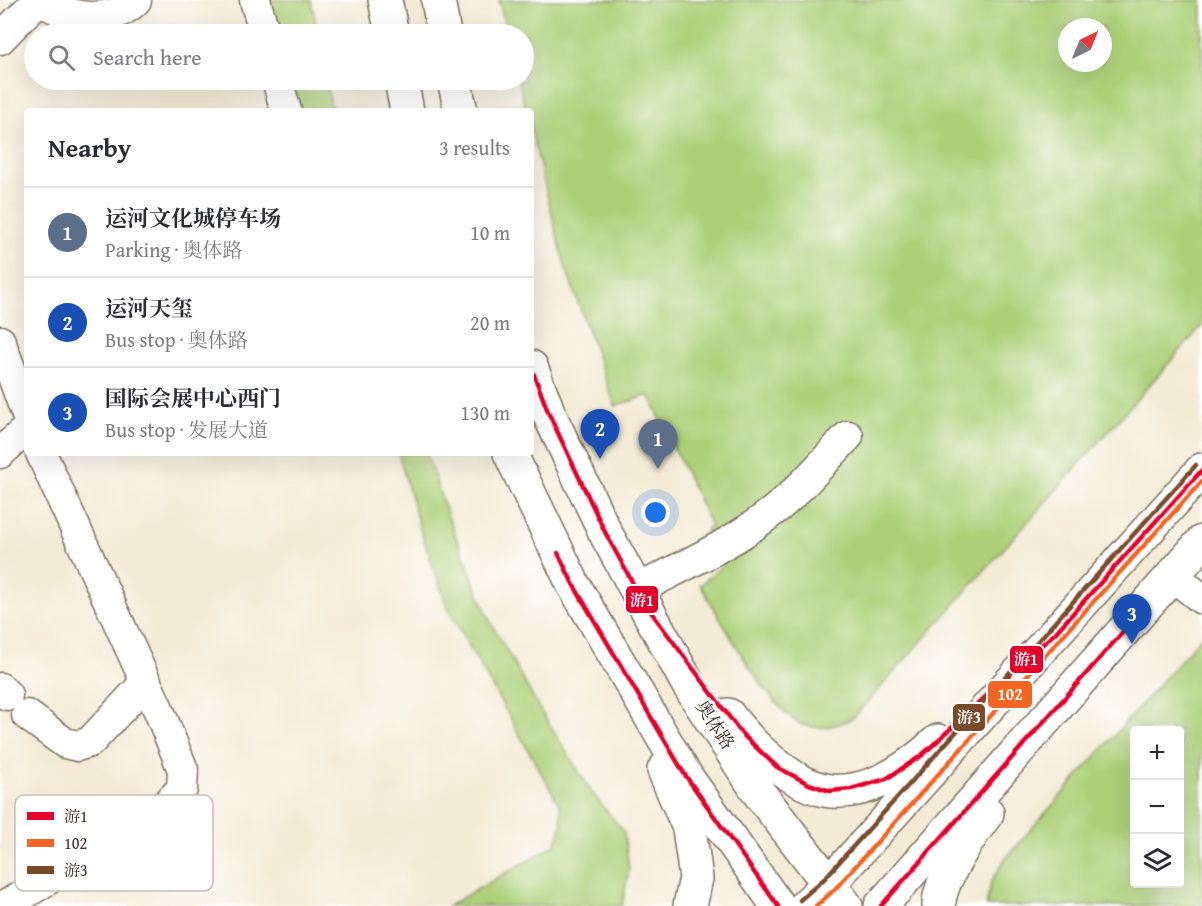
<!DOCTYPE html>
<html lang="en">
<head>
<meta charset="utf-8">
<style>
  :root { --surface:#fff; --page:#f2f2f3; --text:#2b2b33; --muted:#7c7c81; --line:#e1e1e2; --accent:#d1495b }
  body { margin:0; font-family:"Gentium Book Plus","Noto Serif SC",serif; background:var(--page); color:var(--text) }
  .controls { position:absolute; right:18px; bottom:18px; display:grid; overflow:hidden; border-radius:6px; box-shadow:0 6px 24px #0002 }
  .controls button { width:54px; height:54px; display:grid; place-items:center; padding:0; border:0; border-bottom:2px solid var(--line); background:var(--surface); color:var(--text); font:30px sans-serif }
  .compass { position:absolute; left:1058px; top:18px; width:54px; height:54px; border-radius:50%; background:var(--surface); box-shadow:0 6px 24px #0002; rotate:43deg }
  .you { position:absolute; left:656px; top:513px; width:21px; height:21px; margin:-15px; border:4px solid #fff; border-radius:50%; background:#1a73e8; box-shadow:0 0 0 9px #1a73e833 }
  .badge { display:grid; place-items:center; width:39px; height:39px; border-radius:50%; background:var(--accent); color:#fff; font-size:20px; font-weight:700 }
  .pin { position:absolute; translate:-50% -50px; filter:drop-shadow(0 2px 3px #0008) }
  .pin::after { content:''; position:absolute; top:32px; width:21px; height:18px; background:inherit; clip-path:polygon(0 0,100% 0,50% 100%) }
  .list { margin:0; padding:0; list-style:none }
  h2 { display:flex; justify-content:space-between; align-items:center; height:78px; margin:0; padding:0 24px; font-size:26px }
  h2 small { font-size:20px; font-weight:400; color:var(--muted) }
  .list li { display:grid; grid-template-columns:39px 1fr auto; gap:18px; align-items:center; box-sizing:border-box; height:90px; padding:0 24px; border-top:2px solid var(--line) }
  .list b { display:block; font-size:22px; white-space:nowrap }
  .list p { margin:0; font-size:20px; white-space:nowrap; color:var(--muted) }
  .list em { font-size:20px; font-style:normal; color:var(--muted) }
  .icon { flex:none; width:33px; height:33px; fill:none; stroke:currentColor; stroke-width:2; stroke-linecap:round; stroke-linejoin:round }
  .map { position:relative; flex:none; width:1202px; height:906px; overflow:hidden }
  .search { position:absolute; background:var(--surface); box-shadow:0 6px 24px #0002; left:24px; top:24px; width:510px; height:66px; display:flex; align-items:center; gap:15px; box-sizing:border-box; padding:0 21px; border-radius:33px; color:var(--muted); font-size:22px }
  .panel { position:absolute; background:var(--surface); box-shadow:0 6px 24px #0002; left:24px; top:108px; width:510px; height:348px; border-radius:6px }
  .map>svg:first-child { display:block }
</style>
</head>
<body>
<div class="map">
<svg width="1202" height="906" viewBox="0 0 1202 906">
  <rect width="100%" height="100%" fill="#fff"/>
  <filter id="ink" filterUnits="userSpaceOnUse"><feTurbulence type="fractalNoise" baseFrequency=".0167" numOctaves="2"/><feDisplacementMap in="SourceGraphic" scale="12" xChannelSelector="R" yChannelSelector="G"/><feConvolveMatrix kernelMatrix="1 2 1 2 8 2 1 2 1" color-interpolation-filters="sRGB"/></filter>
  <filter id="wash" filterUnits="userSpaceOnUse"><feTurbulence type="fractalNoise" baseFrequency=".008" numOctaves="4" result="noise"/><feDisplacementMap in="SourceGraphic" scale="24" xChannelSelector="R" yChannelSelector="G"/><feGaussianBlur stdDeviation="1.35" result="paint"/><feColorMatrix in="noise" values="0 0 0 0 0 0 0 0 0 0 0 0 0 0 0 0 0 1.4 0 .05"/><feComposite in="paint" operator="in"/></filter>
  <g filter="url(#wash)">
    <rect width="100%" height="100%" fill="#f4ebd6"/>
    <!-- green -->
    <g fill="#add079" stroke="#747d4c" stroke-width="1.5" fill-rule="evenodd">
      <polygon points="270,0 311,0 318,34 279,34"/>
      <path d="M499 0H1202V326L855 716C839 726 822 731 803 725 770 713 720 617 700 585L724 564 706 529 711 526 649 395 615 406 564 263 531 131V111H526L518 80H524V34H507ZM1067 27H1103V63H1067Z"/>
      <polygon points="292,80 326,80 332,111 300,111"/>
      <polygon points="398,453 426,453 449,519 489,619 539,708 593,794 624,832 629,869 622,906 448,906 555,845 562,825 560,806 448,609 421,532"/>
      <path d="M1202 636V906H986L991 882 1005 859ZM1134 730H1180V884H1134Z"/>
    </g>
  </g>
  <g filter="url(#ink)">
    <g fill="none" stroke-linecap="round" stroke-linejoin="round">
      <defs>
        <g id="minor">
          <path d="M42 0C68 20 112 25 136 0"/>
          <polyline points="255,0 265,34"/>
          <polyline points="0,39 38,0"/>
          <polyline points="277,80 286,111"/>
          <polyline points="0,341 27,415"/>
          <polyline points="0,453 27,429"/>
          <polyline points="1173,576 1202,599"/>
          <path d="M637 590C684 565 735 543 777 508 803 487 825 460 848 436"/>
          <polyline points="0,688 7,695"/>
          <polyline points="27,715 65,743 77,746 90,742 146,682"/>
          <polyline points="5,906 163,808 182,789 183,770 160,713 41,453"/>
        </g>
        <g id="major">
          <polyline points="385,0 392,34"/>
          <polyline points="438,0 444,34"/>
          <polyline points="401,80 407,111"/>
          <polyline points="454,80 461,111"/>
          <polyline points="531,367 549,414 606,534 688,684 759,793 846,906"/>
          <polyline points="510,453 573,584 685,775 778,906"/>
          <path d="M728 715C750 744 792 787 831 791 871 794 910 767 938 741"/>
          <polyline points="664,770 689,828 696,878 690,906"/>
          <polyline points="805,906 829,884 1202,470"/>
          <polyline points="881,906 1202,542"/>
          <path d="M939 906C938 881 972 833 987 813"/>
        </g>
      </defs>
      <!-- minor casing -->
      <use href="#minor" stroke="#7c6e5e" stroke-width="33"/>
      <!-- major casing -->
      <use href="#major" stroke="#7c6e5e" stroke-width="36"/>
      <!-- minor -->
      <use href="#minor" stroke="#fff" stroke-width="30"/>
      <!-- major -->
      <use href="#major" stroke="#fff" stroke-width="33"/>
      <defs>
        <g id="bus-1">
          <polyline points="531,367 549,414 606,534 642,600 742,734 777,767 809,784 830,791 851,789 886,779 921,756 1056,632 1202,470"/>
          <polyline points="558,553 573,584 685,775 778,906"/>
          <polyline points="881,906 1137,616"/>
        </g>
        <polyline id="bus-2" points="816,906 835,889 1202,481"/>
        <polyline id="bus-3" points="800,900 824,879 1196,465"/>
      </defs>
      <!-- bus-1 casing -->
      <use href="#bus-1" stroke="#fff" stroke-width="9"/>
      <!-- bus-2 casing -->
      <use href="#bus-2" stroke="#fff" stroke-width="9"/>
      <!-- bus-3 casing -->
      <use href="#bus-3" stroke="#fff" stroke-width="9"/>
      <!-- bus-1 -->
      <use href="#bus-1" stroke="#e4002b" stroke-width="4.5"/>
      <!-- bus-2 -->
      <use href="#bus-2" stroke="#f26522" stroke-width="4.5"/>
      <!-- bus-3 -->
      <use href="#bus-3" stroke="#7a4b2a" stroke-width="4.5"/>
    </g>
  </g>
  <g text-anchor="middle" stroke-width="6" stroke-linejoin="round" paint-order="stroke">
    <!-- street labels -->
    <g font-size="18" fill="#3b2a1e" stroke="#fff">
      <text transform="translate(715 725) rotate(57)" y="6">奥体路</text>
    </g>
  </g>
  <!-- legend -->
  <rect x="15" y="795" width="198" height="96" rx="9" fill="#fff" stroke="#c4bfbc" stroke-width="1.5"/>
  <rect x="27" y="812" width="27" height="8" fill="#e4002b"/>
  <rect x="27" y="839" width="27" height="8" fill="#f26522"/>
  <rect x="27" y="866" width="27" height="8" fill="#7a4b2a"/>
  <g font-size="16" fill="#3b2a1e">
    <text x="64" y="822">游1</text>
    <text x="64" y="849">102</text>
    <text x="64" y="876">游3</text>
  </g>
  <g stroke="#fff" stroke-width="2">
    <rect x="625" y="585" width="34" height="29" rx="6" fill="#e4002b"/>
    <rect x="1009" y="645" width="35" height="29" rx="6" fill="#e4002b"/>
    <rect x="987" y="680" width="46" height="29" rx="6" fill="#f26522"/>
    <rect x="952" y="703" width="34" height="29" rx="6" fill="#7a4b2a"/>
  </g>
  <g font-size="16" text-anchor="middle" font-weight="bold" fill="#fff">
    <text x="642" y="606">游1</text>
    <text x="1026" y="665">游1</text>
    <text x="1010" y="700">102</text>
    <text x="969" y="723">游3</text>
  </g>
</svg>
<div class="controls">
<button>+</button>
<button>−</button>
<button><svg class="icon" aria-label="layers" viewBox="0 0 24 24"><path d="M12 4l9 5-9 5-9-5zM3 14l9 5 9-5"/></svg></button>
</div>
<svg class="compass" viewBox="-18 -18 36 36"><path d="M0-13l5 13h-10z" fill="#e53935"/><path d="M0 13l5-13h-10z" fill="#7c7c81"/></svg>
<div class="you"></div>
<div class="pin badge" style="left:658px;top:469px;background:#5c6f8a">1</div>
<div class="pin badge" style="left:600px;top:459px;background:#1a4fb4">2</div>
<div class="pin badge" style="left:1132px;top:644px;background:#1a4fb4">3</div>
<div class="search"><svg class="icon" aria-label="search" viewBox="0 0 24 24"><circle cx="10" cy="10" r="6"/><path d="M15 15l6 6"/></svg>Search here</div>
<section class="panel">
<h2>Nearby<small>3 results</small></h2>
<ul class="list">
<li><span class="badge" style="background:#5c6f8a">1</span><div><b>运河文化城停车场</b><p>Parking · 奥体路</p></div><em>10 m</em></li>
<li><span class="badge" style="background:#1a4fb4">2</span><div><b>运河天玺</b><p>Bus stop · 奥体路</p></div><em>20 m</em></li>
<li><span class="badge" style="background:#1a4fb4">3</span><div><b>国际会展中心西门</b><p>Bus stop · 发展大道</p></div><em>130 m</em></li>
</ul>
</section>
</div>
</body>
</html>
